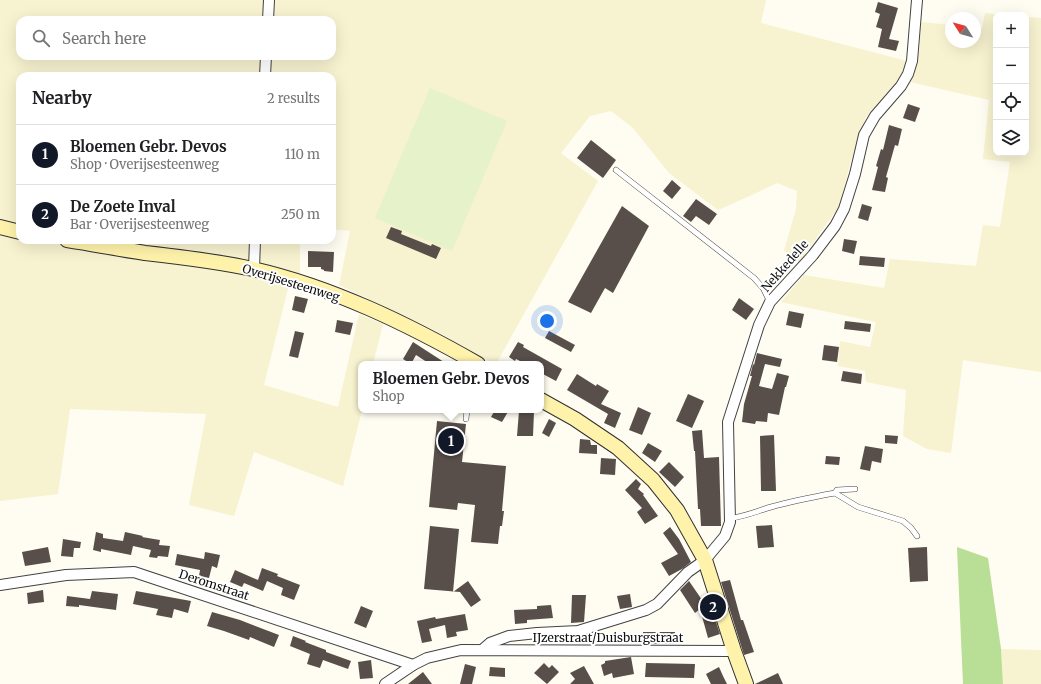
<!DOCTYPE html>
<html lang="en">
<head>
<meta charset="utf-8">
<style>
  :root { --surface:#fff; --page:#f6f6f6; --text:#202124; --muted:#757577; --line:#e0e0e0; --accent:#111827 }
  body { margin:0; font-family:Merriweather,serif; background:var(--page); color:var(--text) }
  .controls { position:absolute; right:12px; top:12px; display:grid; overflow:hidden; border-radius:8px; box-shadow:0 4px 16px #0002 }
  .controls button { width:36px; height:36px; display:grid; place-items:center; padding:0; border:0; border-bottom:1px solid var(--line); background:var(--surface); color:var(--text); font:20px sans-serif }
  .compass { position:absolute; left:945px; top:12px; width:36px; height:36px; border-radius:50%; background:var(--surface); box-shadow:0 4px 16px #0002; rotate:307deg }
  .you { position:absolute; left:547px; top:321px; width:14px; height:14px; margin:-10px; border:3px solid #fff; border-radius:50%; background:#1a73e8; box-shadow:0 0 0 6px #1a73e833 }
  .badge { display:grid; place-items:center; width:26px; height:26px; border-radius:50%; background:var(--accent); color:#fff; font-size:13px; font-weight:700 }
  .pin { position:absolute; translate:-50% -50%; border:2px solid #fff; box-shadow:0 1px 4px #0006 }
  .popup { position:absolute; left:358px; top:361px; width:186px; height:52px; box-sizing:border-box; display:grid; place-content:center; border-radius:8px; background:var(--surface); filter:drop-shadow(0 1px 3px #0005); font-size:13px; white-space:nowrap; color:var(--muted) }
  .popup b { font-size:15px; color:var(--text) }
  .popup::after { content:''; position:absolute; left:50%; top:100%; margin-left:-8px; border:8px solid transparent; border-top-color:var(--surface) }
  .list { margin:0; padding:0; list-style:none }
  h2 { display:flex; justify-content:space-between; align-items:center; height:52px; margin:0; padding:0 16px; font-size:17px }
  h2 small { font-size:13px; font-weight:400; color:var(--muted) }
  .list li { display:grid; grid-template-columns:26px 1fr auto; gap:12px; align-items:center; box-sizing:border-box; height:60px; padding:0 16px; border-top:1px solid var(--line) }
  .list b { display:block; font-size:15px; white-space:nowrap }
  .list p { margin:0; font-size:13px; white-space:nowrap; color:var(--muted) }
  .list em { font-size:13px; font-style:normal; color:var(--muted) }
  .icon { flex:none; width:22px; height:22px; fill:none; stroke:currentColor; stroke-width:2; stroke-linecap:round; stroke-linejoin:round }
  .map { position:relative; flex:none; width:1041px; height:684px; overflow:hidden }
  .search { position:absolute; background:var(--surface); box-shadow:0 4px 16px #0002; left:16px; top:16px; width:320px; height:44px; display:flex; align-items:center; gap:10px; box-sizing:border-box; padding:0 14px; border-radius:12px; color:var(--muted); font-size:15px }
  .panel { position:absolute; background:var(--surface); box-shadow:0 4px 16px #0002; left:16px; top:72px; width:320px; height:172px; border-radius:12px }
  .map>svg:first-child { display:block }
</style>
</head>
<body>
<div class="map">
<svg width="1041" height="684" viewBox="0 0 1041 684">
  <rect width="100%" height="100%" fill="#fffcf1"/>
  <!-- farmland -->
  <g fill="#f7f2cf" fill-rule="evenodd">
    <path d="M0 0H766L761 23 907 61 901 76 866 117 851 161 839 207 799 262 784 251 796 209 797 191 777 183 754 194 718 210 669 173 633 128 611 111 590 116 561 153 598 181 496 364H494L436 331 339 285 350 231 332 229V76H20V240H300V274L292 272 264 385 338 407 359 314 383 324 373 364H361L362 410 343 486 254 452 234 516 189 505 206 414 70 409 58 494 0 501ZM20 20H332V56H20Z"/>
    <polygon points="985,13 1005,15 996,15 996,153 1026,153 1026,17 1041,18 1041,372 963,360 951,453 927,449 903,436 906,390 866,382 865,371 838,366 840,341 870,347 876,322 781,302 804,275 884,288 890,259 976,266 983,225 1000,227 1010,162 983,159 989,100 910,82 919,53 921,22 951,25 951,42 975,42 975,28 982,29"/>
    <polygon points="1001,649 1041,650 1041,684 1003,684"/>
  </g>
  <!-- forest -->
  <polygon fill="#b9de96" points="957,547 988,558 1001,649 1003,684 963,684"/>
  <!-- pitch -->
  <polygon fill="#e6f3ca" points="430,88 507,121 452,251 375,218"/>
  <!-- building -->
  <g fill="#584f4b">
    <polygon points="878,2 898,8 889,39 899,41 896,51 878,47 882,29 876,27 880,14 875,12"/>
    <polygon points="908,104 920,108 915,122 903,118"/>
    <polygon points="889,125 902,129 898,146 895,145 886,177 888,178 885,192 872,190 878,167 876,166 881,149 883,150"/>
    <polygon points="591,140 616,160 603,178 577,158"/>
    <polygon points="672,180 681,188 672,199 663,191"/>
    <polygon points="696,199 717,214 709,225 696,216 691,222 683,216"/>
    <polygon points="862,204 872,207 868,221 858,218"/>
    <polygon points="622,206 649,226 613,293 605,288 591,313 568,302"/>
    <polygon points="391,227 402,231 401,234 431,246 432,244 441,248 436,259 386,238"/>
    <polygon points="844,239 857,241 854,254 842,251"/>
    <polygon points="308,251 334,252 333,272 324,271 324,270 321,269 321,267 308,267"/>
    <polygon points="860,256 885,258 884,267 859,265"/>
    <polygon points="295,296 308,299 304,313 292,310"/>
    <polygon points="739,298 754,309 746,320 732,310"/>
    <polygon points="789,311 804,314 801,328 786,325"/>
    <polygon points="337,320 353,323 350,335 335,332"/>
    <polygon points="845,321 871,324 870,332 844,329"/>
    <polygon points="295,331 304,333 298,358 289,356"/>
    <polygon points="549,331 575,345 571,352 545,338"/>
    <polygon points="413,342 447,364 430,364 416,355 411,364 403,359"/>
    <polygon points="518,342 524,345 523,347 562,369 556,381 541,373 541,364 526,364 516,359 515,361 509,357"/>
    <polygon points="824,345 839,347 837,362 822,360"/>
    <polygon points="757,353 782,359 780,367 765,364 759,386 772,389 777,373 789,376 786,387 785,387 779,415 768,413 767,422 756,421 755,424 742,422 744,404 752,376 750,376 753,364 754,365"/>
    <polygon points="843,371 862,374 861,384 841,381"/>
    <polygon points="577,374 596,386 597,384 609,391 601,404 621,413 615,428 604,423 608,414 567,390"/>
    <polygon points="688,394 704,401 692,428 676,421"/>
    <polygon points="638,407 651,413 642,435 629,430"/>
    <polygon points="495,410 509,410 502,422 491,417"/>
    <polygon points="519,411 534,412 533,436 517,436"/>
    <polygon points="549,419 556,423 549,437 542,433"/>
    <polygon points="437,421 466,424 462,462 506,466 502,511 504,511 502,526 500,526 498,544 471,542 475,505 458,503 457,510 429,507"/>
    <polygon points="702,430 704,458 719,457 721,526 701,526 700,509 698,509 695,451 694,451 692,431"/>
    <polygon points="774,435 776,491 761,491 760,436"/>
    <polygon points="885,435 898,436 897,444 885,443"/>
    <polygon points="580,439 590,440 591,445 597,445 597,454 579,453"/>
    <polygon points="648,443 662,451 655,462 642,453"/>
    <polygon points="865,446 883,449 881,463 872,461 870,471 860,469"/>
    <polygon points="826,456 840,457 839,465 825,464"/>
    <polygon points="601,458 616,459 615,475 600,474"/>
    <polygon points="669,462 684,477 675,487 659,472"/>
    <polygon points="636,479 641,484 638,489 644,494 643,495 658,516 645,524 637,512 642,508 625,490"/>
    <polygon points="772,525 774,547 758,548 756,526"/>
    <polygon points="430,526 459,529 453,592 468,581 481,600 471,607 460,592 424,589"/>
    <polygon points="670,527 679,539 691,562 682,569 669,576 661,563 678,554 663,533"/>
    <polygon points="96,532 103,534 103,538 123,541 125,532 143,536 142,537 160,540 159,545 170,546 168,557 158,556 157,558 149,557 151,550 133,546 131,555 101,549 101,552 93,550"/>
    <polygon points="63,539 81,542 80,548 74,548 73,557 61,556"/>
    <polygon points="48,547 51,562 25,566 22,552"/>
    <polygon points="927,547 928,581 910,582 908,548"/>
    <polygon points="205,552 220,555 217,568 212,566 209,578 199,576 200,570 175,565 177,554 204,559"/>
    <polygon points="262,568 278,574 277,576 300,585 294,600 281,595 283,588 267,581 263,591 244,583 242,587 230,582 235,570 258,580"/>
    <polygon points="730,580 741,620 743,620 754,652 744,655 721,582"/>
    <polygon points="689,581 711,613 713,613 720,634 708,638 700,609 695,613 680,590"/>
    <polygon points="43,590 44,602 28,604 27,593"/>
    <polygon points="92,591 118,594 116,610 79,605 79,607 66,606 67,596 90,599"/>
    <polygon points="136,591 191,601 188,613 174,609 172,618 156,615 158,609 133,604"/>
    <polygon points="630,594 632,607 620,609 617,596"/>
    <polygon points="572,595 586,595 584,622 571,623"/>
    <polygon points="551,605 553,618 527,620 527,623 515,624 514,610 537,609 537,606"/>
    <polygon points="361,606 373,611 366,628 354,623"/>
    <polygon points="212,612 240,620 279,635 274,647 250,637 249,640 224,631 207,626"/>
    <polygon points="465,614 468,630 456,632 457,636 447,638 445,625 429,629 432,641 422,643 417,621 435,617 436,619"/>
    <polygon points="643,632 675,632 675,644 642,644"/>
    <polygon points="293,636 306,641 305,642 326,650 326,652 351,661 348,669 323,660 320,668 307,664 310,654 290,646"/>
    <polygon points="631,657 634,674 613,678 612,673 604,676 601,665 605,663 605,661"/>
    <polygon points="371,660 373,678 360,679 358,662"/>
    <polygon points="544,663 549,668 552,665 559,672 547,684 534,673"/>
    <polygon points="646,663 695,664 694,678 645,677"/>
    <polygon points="465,664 476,667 472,684 460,684"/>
    <polygon points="584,666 594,684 570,684 575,679 570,673"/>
    <polygon points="490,667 505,668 505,677 489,676"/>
    <polygon points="719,667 723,676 727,684 711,684 706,674"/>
    <polygon points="423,672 432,684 408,684"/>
    <polygon points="778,673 783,684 755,684"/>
  </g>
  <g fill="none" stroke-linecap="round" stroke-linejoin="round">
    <defs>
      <g id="lane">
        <polyline points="616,170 754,278 763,288 770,302"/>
        <polyline points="466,419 467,410"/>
        <polyline points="835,493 837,490 855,489"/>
        <path d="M730 518C744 517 757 511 771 507 792 501 813 497 835 493L858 507 903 521 911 528 917 536"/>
      </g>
      <g id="street">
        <polyline points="268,20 269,0"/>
        <polyline points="265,76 266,56"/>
        <polyline points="254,269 255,240"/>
        <polyline points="0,585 66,575 134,572 413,665"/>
        <polyline points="482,650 490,643 509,636 537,633 578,631 646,610 657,604 688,572 705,560 725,536 730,522 728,422 759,325 770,302 813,255 835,226 844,209 855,174 864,135 875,116 901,86 908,74 912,61 917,0"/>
        <polyline points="385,684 413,665 427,658 461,650 734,651"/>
      </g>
      <g id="secondary">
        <polyline points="0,227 20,232"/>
        <path d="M67 240C93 244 119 249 145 253 181 257 217 261 253 269 332 287 408 324 478 364"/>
        <polyline points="541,400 575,419 618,448 653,480 677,510 705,560 734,651 746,684"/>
      </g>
    </defs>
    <!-- lane casing -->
    <use href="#lane" stroke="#424242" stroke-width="6"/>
    <!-- street casing -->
    <use href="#street" stroke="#424242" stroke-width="12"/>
    <!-- secondary casing -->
    <use href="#secondary" stroke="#313131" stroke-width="16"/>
    <!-- lane -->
    <use href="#lane" stroke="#fff" stroke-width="5"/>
    <!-- street -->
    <use href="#street" stroke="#fff" stroke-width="10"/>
    <!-- secondary -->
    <use href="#secondary" stroke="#fff3ac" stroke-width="14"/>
  </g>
  <g text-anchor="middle" stroke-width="4" stroke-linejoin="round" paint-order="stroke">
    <!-- street labels -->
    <g font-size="12" fill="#0f0f0f" stroke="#fff">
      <text transform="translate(785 266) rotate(-49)" y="4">Nekkedelle</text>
      <text transform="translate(291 283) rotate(17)" y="4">Overijsesteenweg</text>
      <text transform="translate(214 585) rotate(18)" y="4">Deromstraat</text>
      <text x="608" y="642">IJzerstraat/Duisburgstraat</text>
    </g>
  </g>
</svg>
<div class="controls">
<button>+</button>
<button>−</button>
<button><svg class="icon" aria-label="locate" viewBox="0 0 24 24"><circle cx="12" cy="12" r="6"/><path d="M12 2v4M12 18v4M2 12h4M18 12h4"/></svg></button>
<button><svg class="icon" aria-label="layers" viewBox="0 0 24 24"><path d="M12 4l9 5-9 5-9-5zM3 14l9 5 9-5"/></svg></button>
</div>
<svg class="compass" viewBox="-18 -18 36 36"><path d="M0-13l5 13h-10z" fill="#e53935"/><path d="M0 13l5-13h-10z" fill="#757577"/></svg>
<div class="you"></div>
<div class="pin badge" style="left:451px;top:441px">1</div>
<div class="popup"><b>Bloemen Gebr. Devos</b>Shop</div>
<div class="pin badge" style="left:713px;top:607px">2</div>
<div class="search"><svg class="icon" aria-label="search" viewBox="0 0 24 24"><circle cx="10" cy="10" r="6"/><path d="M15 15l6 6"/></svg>Search here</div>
<section class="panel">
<h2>Nearby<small>2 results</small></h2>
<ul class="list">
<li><span class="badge">1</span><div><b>Bloemen Gebr. Devos</b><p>Shop · Overijsesteenweg</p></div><em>110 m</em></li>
<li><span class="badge">2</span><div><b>De Zoete Inval</b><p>Bar · Overijsesteenweg</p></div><em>250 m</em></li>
</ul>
</section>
</div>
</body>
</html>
